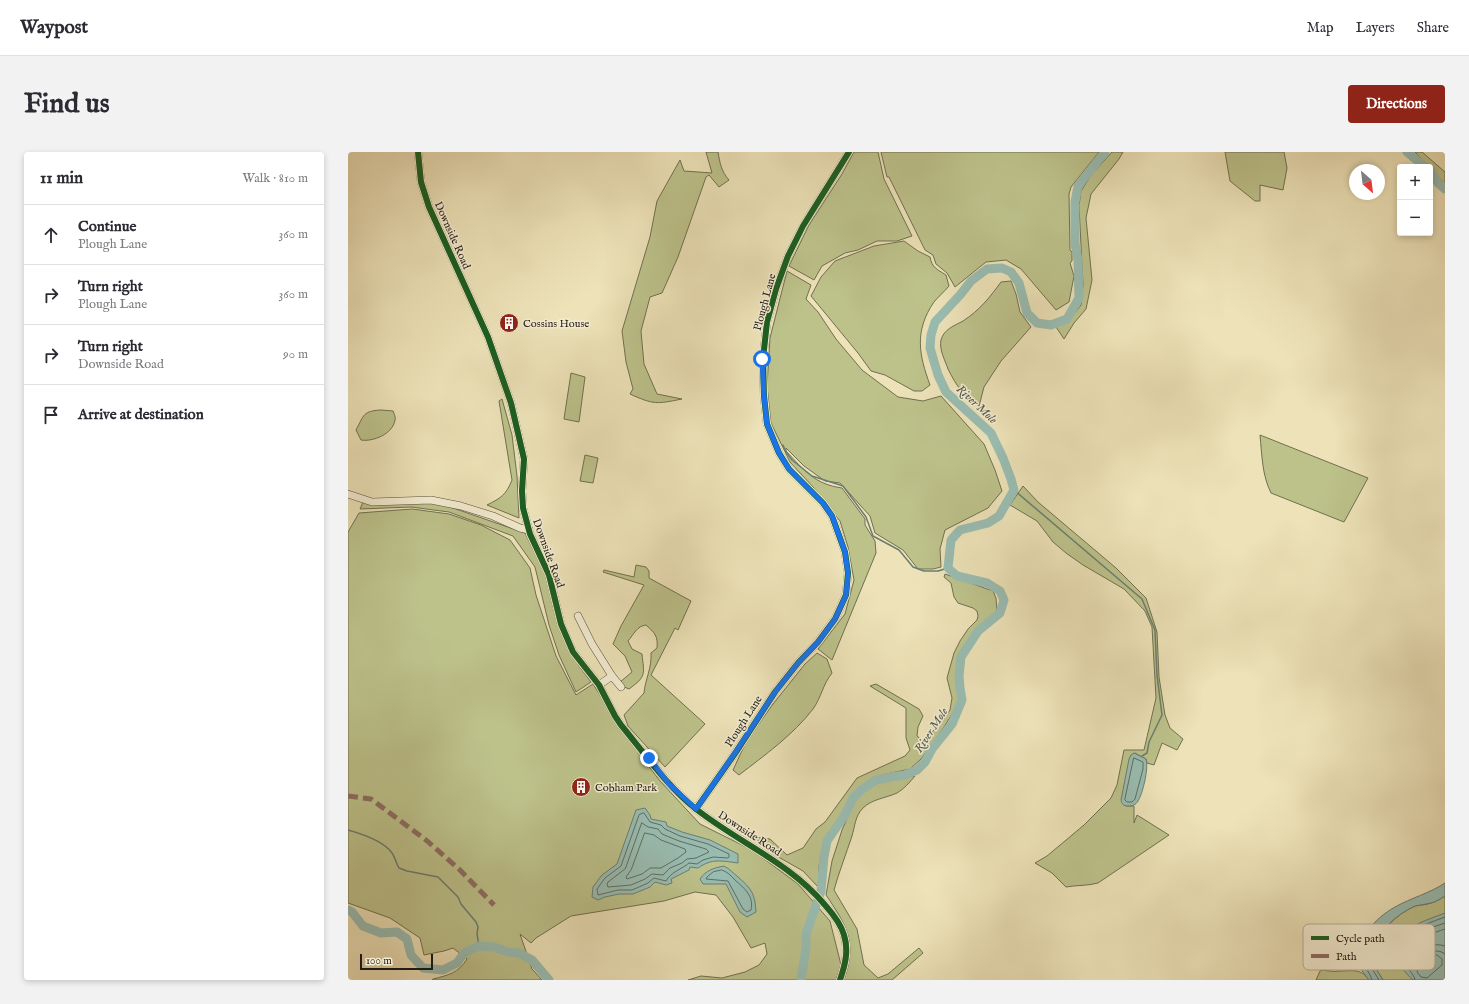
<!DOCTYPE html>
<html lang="en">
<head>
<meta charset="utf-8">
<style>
  :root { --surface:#fff; --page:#f2f2f3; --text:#2b2b33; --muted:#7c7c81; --line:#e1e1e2; --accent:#8f2418 }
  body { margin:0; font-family:"IM FELL English",serif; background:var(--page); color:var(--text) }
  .controls { position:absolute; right:12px; top:12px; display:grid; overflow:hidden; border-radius:4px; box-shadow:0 2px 6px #0003 }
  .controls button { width:36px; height:36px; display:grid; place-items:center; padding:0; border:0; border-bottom:1px solid var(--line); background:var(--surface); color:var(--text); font:20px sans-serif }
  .compass { position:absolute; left:1001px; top:12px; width:36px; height:36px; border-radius:50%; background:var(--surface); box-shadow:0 2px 6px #0003; rotate:152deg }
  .scale { position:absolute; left:12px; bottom:10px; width:73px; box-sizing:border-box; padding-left:4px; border:2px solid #241d14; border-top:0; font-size:11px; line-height:14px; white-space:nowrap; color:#241d14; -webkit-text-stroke:3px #f3ecd1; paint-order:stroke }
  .stop { position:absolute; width:12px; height:12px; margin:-9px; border:3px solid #1a73e8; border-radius:50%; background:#fff }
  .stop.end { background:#1a73e8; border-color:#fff; box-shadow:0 1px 4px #0008 }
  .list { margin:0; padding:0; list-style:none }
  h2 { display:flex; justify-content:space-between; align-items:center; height:52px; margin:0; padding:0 16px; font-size:17px }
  h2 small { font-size:13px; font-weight:400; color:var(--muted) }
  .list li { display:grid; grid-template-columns:26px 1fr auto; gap:12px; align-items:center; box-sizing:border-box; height:60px; padding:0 16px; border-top:1px solid var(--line) }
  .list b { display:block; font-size:15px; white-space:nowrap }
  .list p { margin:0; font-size:13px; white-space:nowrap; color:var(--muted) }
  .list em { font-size:13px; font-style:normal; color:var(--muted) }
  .icon { flex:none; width:22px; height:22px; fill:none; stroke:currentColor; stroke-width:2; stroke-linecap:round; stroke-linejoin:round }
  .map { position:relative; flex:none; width:1097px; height:828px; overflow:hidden; border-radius:4px }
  header { display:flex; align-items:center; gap:24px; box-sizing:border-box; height:56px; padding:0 20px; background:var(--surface); border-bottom:1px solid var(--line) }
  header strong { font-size:19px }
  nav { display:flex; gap:22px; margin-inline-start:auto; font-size:14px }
  .intro { display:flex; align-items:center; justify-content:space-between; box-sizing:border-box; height:96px; padding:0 24px }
  h1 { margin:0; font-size:28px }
  .button { padding:10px 18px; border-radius:4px; background:var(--accent); color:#fff; font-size:14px; font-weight:700 }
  main { display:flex; gap:24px; padding:0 24px }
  aside { flex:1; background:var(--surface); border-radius:4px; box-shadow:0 2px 6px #0003 }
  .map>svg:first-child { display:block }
</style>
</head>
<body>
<header>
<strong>Waypost</strong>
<nav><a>Map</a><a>Layers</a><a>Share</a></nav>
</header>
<div class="intro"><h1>Find us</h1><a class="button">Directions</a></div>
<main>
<aside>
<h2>11 min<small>Walk · 810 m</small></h2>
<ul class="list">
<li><svg class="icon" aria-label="ahead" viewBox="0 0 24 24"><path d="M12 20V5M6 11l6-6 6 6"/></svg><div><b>Continue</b><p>Plough Lane</p></div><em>360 m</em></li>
<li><svg class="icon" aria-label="right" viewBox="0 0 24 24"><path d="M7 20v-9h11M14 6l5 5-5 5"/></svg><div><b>Turn right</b><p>Plough Lane</p></div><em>360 m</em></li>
<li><svg class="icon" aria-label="right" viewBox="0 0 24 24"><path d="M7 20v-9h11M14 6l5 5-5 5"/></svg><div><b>Turn right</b><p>Downside Road</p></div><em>90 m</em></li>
<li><svg class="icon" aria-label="arrive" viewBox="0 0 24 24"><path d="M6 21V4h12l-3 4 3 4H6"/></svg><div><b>Arrive at destination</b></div></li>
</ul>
</aside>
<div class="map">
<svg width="1097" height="828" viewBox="0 0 1097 828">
  <rect width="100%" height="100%" fill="#ede2b8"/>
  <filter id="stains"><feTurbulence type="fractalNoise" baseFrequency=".005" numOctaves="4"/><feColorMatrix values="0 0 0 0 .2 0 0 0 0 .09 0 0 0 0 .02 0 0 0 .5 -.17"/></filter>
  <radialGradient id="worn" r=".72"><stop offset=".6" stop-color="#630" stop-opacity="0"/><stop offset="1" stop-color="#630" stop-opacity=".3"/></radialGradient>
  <!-- green -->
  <g fill="#bdc28b" stroke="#707050">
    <path d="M358 0H370C372 11 373 19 381 28L371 35 361 23 358 25 330 105 314 141 302 145 293 179 296 212 309 242 334 247C309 252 306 253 282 242L285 237 278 210 274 179 302 85 309 49 332 8 336 19 364 21Z"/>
    <polygon points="506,0 530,0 536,27 564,84 549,89 529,89 510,98 497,101 474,114 466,128 441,114 461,73 494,22"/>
    <polygon points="533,0 751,0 723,35 721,42 722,98 724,100 724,109 722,111 726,124 721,150 708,158 673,117 658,108 638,110 607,135 599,121 588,112 585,103 577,98 541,25 539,25"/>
    <polygon points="764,0 775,0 771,7 743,42 738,66 744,128 738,157 726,171 716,187 708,175 720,170 733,153 735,133 731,54 733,39 744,22"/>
    <polygon points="877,0 936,0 939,16 935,38 912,33 912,49 907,49 882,29"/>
    <polygon points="1067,0 1074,0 1097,20 1097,32"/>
    <path d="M556 89 570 99 582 105C584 116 589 117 598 123L601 134C596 140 590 145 586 150 566 179 571 203 582 233L574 239H566L537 223 523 219 510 201 463 144 473 125 487 109 526 94Z"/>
    <path d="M439 119 463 133 458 147 470 160 488 187 514 218 550 245 575 249 593 244 636 292 647 318 654 339 640 356 597 378 592 397 593 415 585 417H570L555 398 527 381 522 364 492 331 477 329 456 314 438 296V299C456 318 466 332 494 336L517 367V373L527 389 528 401 484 508 470 497 497 462 506 428 500 395 492 369 465 335 442 310 423 271 419 234 422 186Z"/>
    <path d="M663 129 668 142 672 160 683 175 653 209 636 235 631 254C615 244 608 233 600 217 597 208 591 198 593 188 596 177 606 174 615 169 632 158 642 145 653 130Z"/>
    <polygon points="223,221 237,225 231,270 216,267"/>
    <path d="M154 247 164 283 169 324 171 366 139 353C153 346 158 343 164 328L151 249Z"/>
    <path d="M33 258 45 259C46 262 48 265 47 268 45 282 25 290 13 288L8 278C16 263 15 259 33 258Z"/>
    <path d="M912 283 1020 326 996 370 923 341C914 323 914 303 912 283Z"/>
    <polygon points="237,303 250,306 245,331 232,329"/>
    <path d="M675 334 690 350 768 416 798 446 809 480 811 525 817 563 822 576 835 587 829 598 814 591 806 613 799 611 798 607 787 601 783 603 777 630 778 654H786V671L789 663 821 683 750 731C739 734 729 733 718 735L704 721 687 711 699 704 736 673 763 646 769 633 776 598H796L808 546 804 475 797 459 776 437 735 413 718 401 705 390 689 369 662 353Z"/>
    <polygon points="15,350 82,350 105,356 177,381 201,429 205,454 214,483 231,514 243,530 228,540 211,503 201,473 187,415 165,384 101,360 63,355 12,357"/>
    <path d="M64 357 101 362 133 373 162 388 182 416 188 443 208 504 228 543 245 532 280 587 312 629 352 672 404 698 450 732 482 769 493 813 488 828H340L353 824 374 826 397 820 411 813 419 802 417 791 403 796 385 765 368 743 347 740 316 749 223 764 188 786 183 791 172 782 184 817 194 828H84L85 827C101 823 110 821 119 807L105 796 96 799 76 803 72 786 42 766 0 751V380L11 361Z"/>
    <path d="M288 413 298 415 301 419V426L343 449 330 478 327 476 303 523 357 572 317 615 280 574 276 563 296 541C297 528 304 516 303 501L309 496C310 484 307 481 298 473 289 474 286 482 280 489L284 497 294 502C296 522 299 524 281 537L274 534 272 530 284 520 277 504 265 492 273 474 296 433 255 420 256 418 286 425Z"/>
    <polygon points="597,422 645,439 648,446 649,458 612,500 608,522 612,547 606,559 596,575 573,607 562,617 534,623 517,632 503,644 495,660 476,690 471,714 471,736 455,719 427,703 406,685 422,687 439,703 455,696 468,677 477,670 509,626 557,604 562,598 558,586 558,556 522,534 528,532 571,557 575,564 570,575 569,584 575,589 594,570 602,558 604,546 599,526 606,501 612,489 620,477 629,468 630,464 629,459 625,456 610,451 606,445 603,431 596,425"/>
    <path d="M469 501 479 507 484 521C475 532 473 546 465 557 445 583 417 603 391 623L385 618 398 590 425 552 457 512Z"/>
    <path d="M567 624C562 630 556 637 549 641 538 646 524 647 515 656 507 664 507 674 504 684 498 702 491 720 486 738L509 777 516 813 530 826 540 822 571 796 575 801 544 828H496C509 790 499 774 478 743L484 709 494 678 508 646 520 636 530 630Z"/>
    <path d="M1097 744V828H1035L1023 809 1022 800C1031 780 1047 763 1067 754 1072 753 1078 753 1083 751 1088 750 1092 747 1097 744Z"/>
    <path d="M975 818C981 819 986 820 992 819 1004 819 1013 816 1021 828H968L972 819Z"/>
  </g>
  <!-- water -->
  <g fill="#99bdb2" stroke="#6a7d73">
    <path d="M786 601 798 607C801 615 795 641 790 649 788 653 784 654 780 654 775 654 774 652 773 648L781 607 783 603Z"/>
    <path d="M297 656 302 663 303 667 318 670 319 674 334 680 362 688 390 702V711C374 709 364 706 350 716L342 715 341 718 323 727 324 731 318 733 307 730 302 735 285 742H271L257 745 250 748 244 745 245 735 254 723 269 712 288 658Z"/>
    <path d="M376 714C382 717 385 721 390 725 404 737 407 742 408 760L399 765 392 760 378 732H355L352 727C358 718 366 716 376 714Z"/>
    <path d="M1097 731V744C1092 747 1088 750 1083 751 1078 752 1072 753 1067 754 1047 763 1030 780 1022 800L1023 809 1035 828H1021C1018 824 1014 820 1012 815 1003 791 1027 766 1047 755 1063 746 1082 741 1097 731Z"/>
    <path d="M1097 761V828H1065C1057 821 1051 813 1048 803L1049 801C1046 776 1080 768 1097 761Z"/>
  </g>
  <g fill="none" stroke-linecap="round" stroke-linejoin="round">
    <!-- shore -->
    <g stroke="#5e6d63" stroke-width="1">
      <polygon points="786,606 795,610 795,617 787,647 784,650 779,650 777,648"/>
      <path d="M296 661 302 670 313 673 317 677 332 684 360 692 381 702V705L380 706 365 705 355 708 349 712 341 711C334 717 323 720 318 729L306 726 300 731 284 738H270L250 743 249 737 257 726 273 714 291 663Z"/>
      <polygon points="294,671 300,675 310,677 314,682 331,689 358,697 361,700 348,706 339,707 334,711 322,716 315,723 304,722 297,727 283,733 260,735 259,732 260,730 277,717"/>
      <polygon points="297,681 306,683 313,688 337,697 338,700 330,706 313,716 302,716 294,722 279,727 278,725 283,718"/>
      <path d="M374 718C380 720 383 724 387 728 397 737 406 744 403 758L399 760 395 757 380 729 358 727 359 725 365 720Z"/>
      <path d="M1097 771C1083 776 1059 782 1058 800 1058 806 1059 810 1064 814 1072 806 1086 793 1097 802"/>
      <path d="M1097 777C1086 781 1064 786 1064 801L1067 802C1077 796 1085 790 1097 794"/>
      <polygon points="1089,803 1094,807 1094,813 1079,826 1073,825 1069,820 1071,814 1083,805"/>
      <path d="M1024 828C1022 819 1011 811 1016 802L1018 803 1020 810 1031 828"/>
      <path d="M1067 828C1066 821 1057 815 1054 808 1052 804 1053 803 1053 799 1053 778 1082 771 1097 765"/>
    </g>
    <!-- stream -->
    <g stroke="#6a7d73" stroke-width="1.5">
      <polyline points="435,293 438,300 444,308 464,324 495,334 518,365 525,384 551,398 565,415 576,419 590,419 600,416"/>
      <polyline points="666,338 794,447 807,478 809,523 814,563 801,590 799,601 794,604"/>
      <path d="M0 678C14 682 36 689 44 701 47 705 48 711 51 716L59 719 90 725 110 745 113 752 128 770 130 775 129 782 131 794"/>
    </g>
    <!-- river -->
    <g stroke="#99bdb2" stroke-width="9">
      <polyline points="1059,0 1077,15"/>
      <polyline points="1082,18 1090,31 1097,37"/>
      <polyline points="0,758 4,760 15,774 33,781 49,780 59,787 63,803 75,816 95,818 109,811 116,801 131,794 146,795 160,800 171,801 184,808 201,828"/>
      <polyline points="453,828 458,796 458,782 473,739 476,705 479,689 497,663 505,646 513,638 528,628 543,625 557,623 569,618 577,610 584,597 604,572 614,548 612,536 611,524 613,505 630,479 652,461 656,448 652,439 639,431 609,424 600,416 603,388 612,378 640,371 651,364 666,338 663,327 655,306 643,281 598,240 590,223 582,196 583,183 587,170 612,143 623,129 639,117 654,116 663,120 671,131 679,161 689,171 703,173 719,167 731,146 730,108 727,91 727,50 730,34 757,0"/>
    </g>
    <defs>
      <g id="minor">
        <path d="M70 0 73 30 81 55 140 185 163 251 176 307 174 339 175 356 182 382 201 423 213 472 225 500 251 533 267 564 273 573C297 602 319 634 348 657 391 691 441 710 477 753 485 762 493 772 496 783 501 799 497 813 492 828"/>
        <polyline points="0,342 24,350 83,348 113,354 145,364 172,376 181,378"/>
        <polyline points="230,464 244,492 264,524"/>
        <polyline points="251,533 264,524 273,535"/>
        <polyline points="348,657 388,600 427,540 450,511 470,490 487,467 498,443 500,421 497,400 484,364 475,351 441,317 431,301 419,272 416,244 415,207 419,170 428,137 440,104 455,74 501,0"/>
      </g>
    </defs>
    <!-- minor casing -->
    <use href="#minor" stroke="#564e3d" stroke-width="8"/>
    <!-- minor -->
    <use href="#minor" stroke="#f3ecd1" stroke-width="7"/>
    <!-- quiet -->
    <polyline stroke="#8d6e63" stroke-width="5" stroke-dasharray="10 5" stroke-linecap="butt" points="0,644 23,647 78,688 112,718 146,753"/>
    <defs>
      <g id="cycleway">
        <path d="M70 0 73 30 81 55 140 185 163 251 176 307 174 339 175 356 182 382 201 423 213 472 225 500 251 533 267 564 273 573C297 602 319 634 348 657 391 691 441 710 477 753 485 762 493 772 496 783 501 799 497 813 492 828"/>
        <polyline points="348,657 388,600 427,540 450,511 470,490 487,467 498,443 500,421 497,400 484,364 475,351 441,317 431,301 419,272 416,244 415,207 419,170 428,137 440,104 455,74 501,0"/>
      </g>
    </defs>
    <!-- cycleway casing -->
    <use href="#cycleway" stroke="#f3ecd1" stroke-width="8"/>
    <!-- cycleway -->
    <use href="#cycleway" stroke="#1b5e20" stroke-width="6"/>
  </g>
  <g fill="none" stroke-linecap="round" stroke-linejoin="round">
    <!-- route -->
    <polyline stroke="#1a73e8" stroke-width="5" points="301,606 321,632 348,657 389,598 427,540 450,511 470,490 487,467 498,443 500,422 497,400 484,364 475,351 441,317 431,301 419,272 416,244 414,207"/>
  </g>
  <!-- icons -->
  <defs>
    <symbol id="building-disc" viewBox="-11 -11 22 22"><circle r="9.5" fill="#8f2418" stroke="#f3ecd1"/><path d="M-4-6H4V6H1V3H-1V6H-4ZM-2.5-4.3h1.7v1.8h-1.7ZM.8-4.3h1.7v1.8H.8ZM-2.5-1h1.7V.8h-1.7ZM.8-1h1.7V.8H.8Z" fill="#fff"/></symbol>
  </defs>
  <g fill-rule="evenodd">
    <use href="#building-disc" x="150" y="160" width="22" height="22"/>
    <use href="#building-disc" x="222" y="624" width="22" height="22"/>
  </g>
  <g text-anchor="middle" stroke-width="3" stroke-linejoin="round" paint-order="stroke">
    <!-- street labels -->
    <g font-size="11" fill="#241d14" stroke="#f3ecd1">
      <text transform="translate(105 83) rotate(66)" y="4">Downside Road</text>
      <text transform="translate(416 150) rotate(-75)" y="4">Plough Lane</text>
      <text transform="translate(201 401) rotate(70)" y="4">Downside Road</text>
      <text transform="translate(395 569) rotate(-57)" y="4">Plough Lane</text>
      <text transform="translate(402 681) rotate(33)" y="4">Downside Road</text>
    </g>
    <!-- poi labels -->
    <g font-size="11" fill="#241d14" stroke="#f3ecd1" text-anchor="start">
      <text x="175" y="175">Cossins House</text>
      <text x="247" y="639">Cobham Park</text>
    </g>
    <!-- water labels -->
    <g font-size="12" font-style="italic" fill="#4d554b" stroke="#f3ecd1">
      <text transform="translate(629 252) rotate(43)" y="4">River Mole</text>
      <text transform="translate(583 578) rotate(-57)" y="4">River Mole</text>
    </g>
  </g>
  <!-- legend -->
  <rect x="955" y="772" width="132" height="46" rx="6" fill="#f3ecd1" stroke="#b5ae98" stroke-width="1"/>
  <rect x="963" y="784" width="18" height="4" fill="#1b5e20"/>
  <rect x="963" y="802" width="18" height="4" fill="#8d6e63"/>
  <g font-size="11" fill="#241d14">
    <text x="988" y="790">Cycle path</text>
    <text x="988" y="808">Path</text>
  </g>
  <rect width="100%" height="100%" filter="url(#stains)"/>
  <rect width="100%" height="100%" fill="url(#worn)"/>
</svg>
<div class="controls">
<button>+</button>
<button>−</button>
</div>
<svg class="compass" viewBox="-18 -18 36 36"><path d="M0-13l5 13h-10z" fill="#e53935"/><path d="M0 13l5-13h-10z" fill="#7c7c81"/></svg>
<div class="scale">100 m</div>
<div class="stop" style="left:414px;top:207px"></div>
<div class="stop end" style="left:301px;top:606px"></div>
</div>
</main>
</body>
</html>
